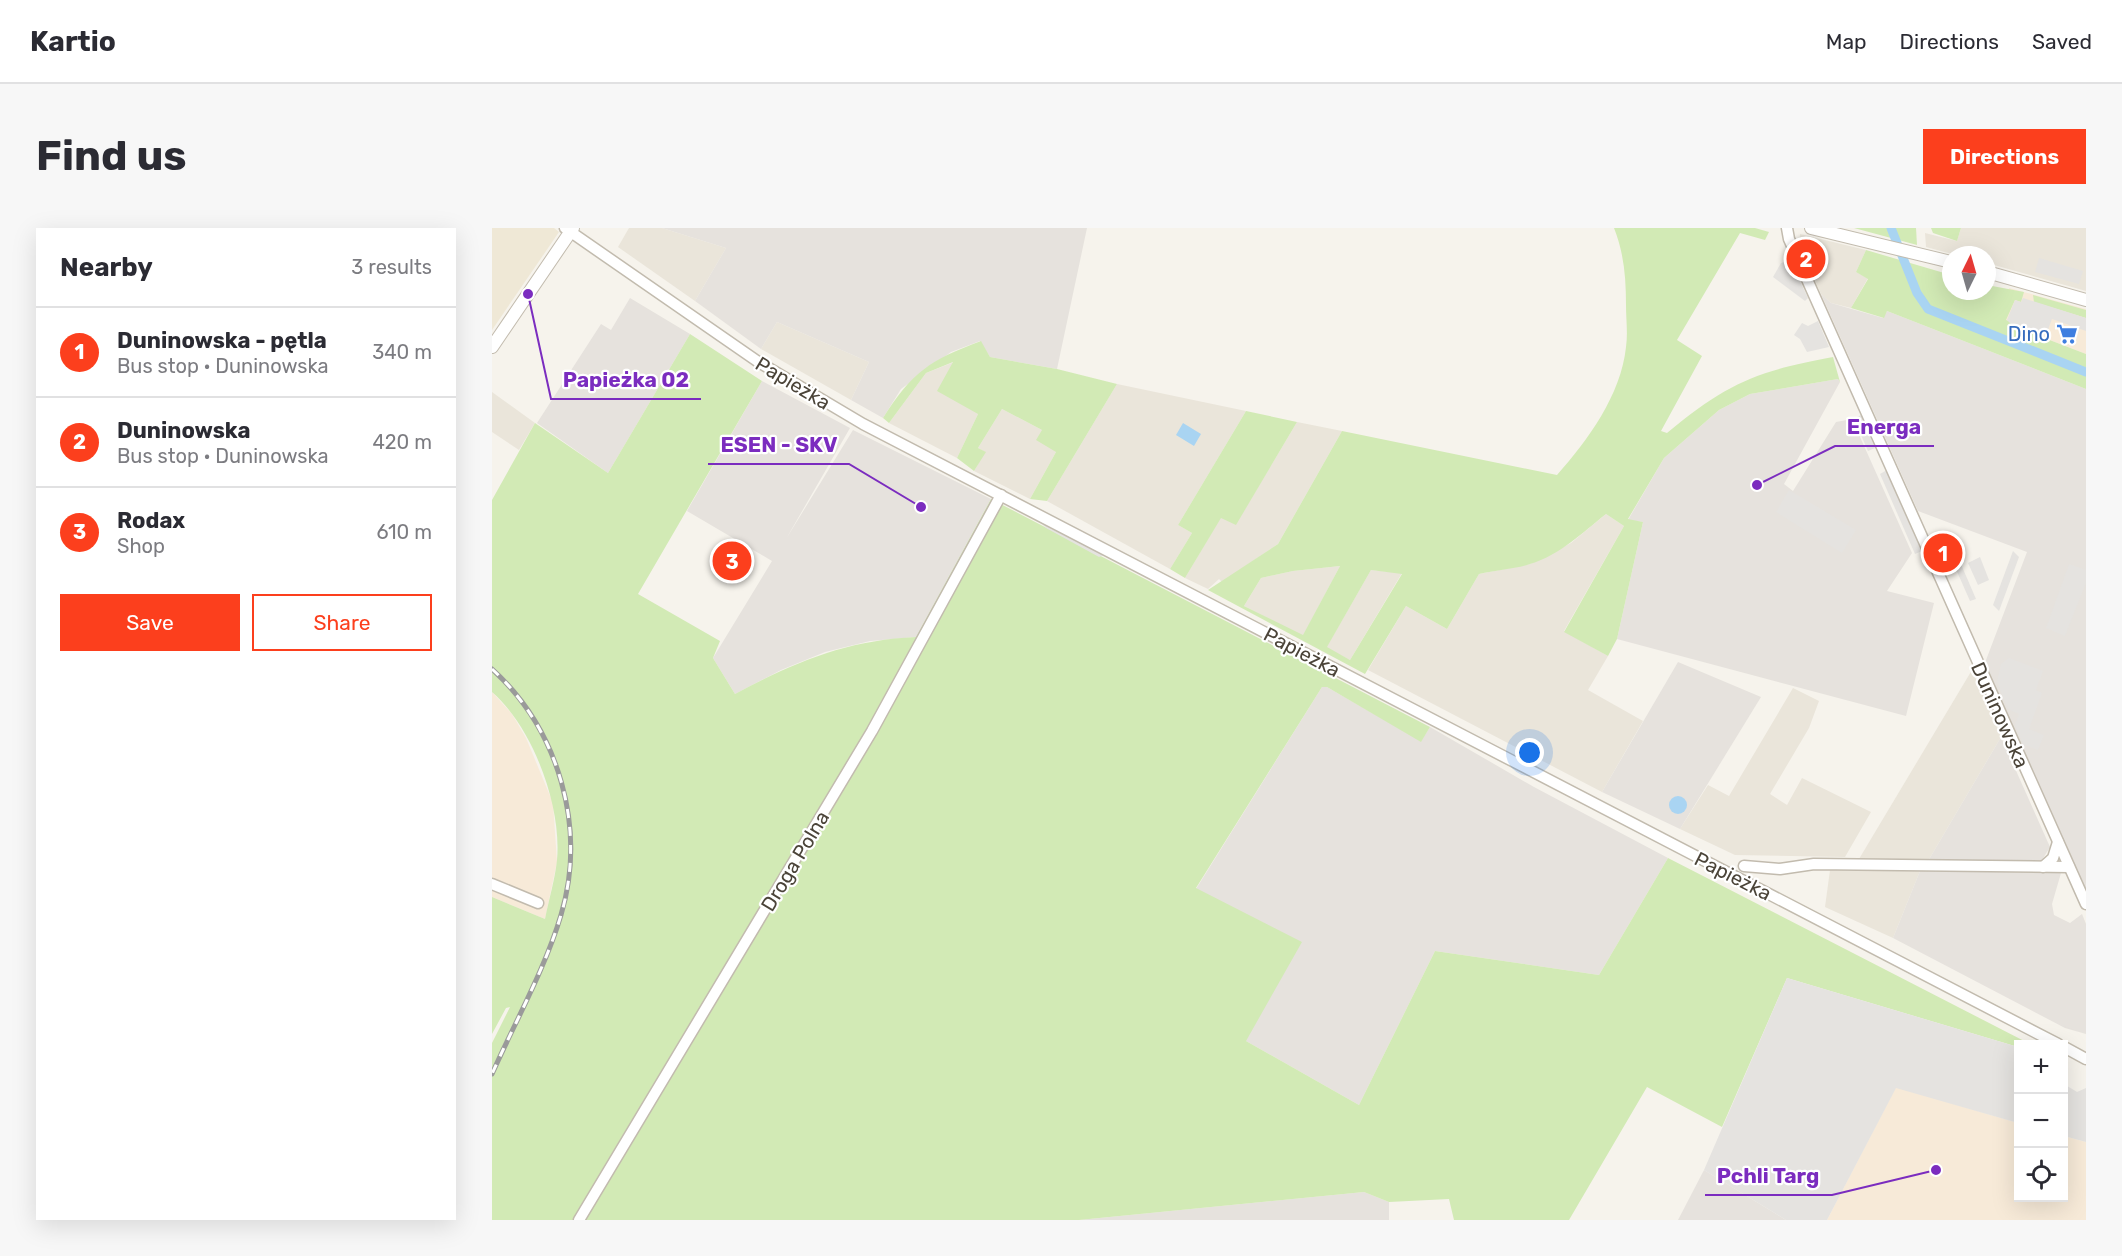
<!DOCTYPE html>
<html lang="en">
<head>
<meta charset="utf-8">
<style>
  :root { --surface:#fff; --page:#f7f7f7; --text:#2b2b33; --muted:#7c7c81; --line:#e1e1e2; --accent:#fc3f1d }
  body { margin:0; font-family:Rubik,sans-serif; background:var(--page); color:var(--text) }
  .controls { position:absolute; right:18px; bottom:18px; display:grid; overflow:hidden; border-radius:0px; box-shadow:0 6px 24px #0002 }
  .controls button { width:54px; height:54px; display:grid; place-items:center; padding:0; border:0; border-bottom:2px solid var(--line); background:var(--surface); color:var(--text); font:30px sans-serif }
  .compass { position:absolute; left:1450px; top:18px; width:54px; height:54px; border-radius:50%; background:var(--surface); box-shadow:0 6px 24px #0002; rotate:5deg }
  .you { position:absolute; left:1038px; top:525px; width:21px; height:21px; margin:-15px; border:4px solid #fff; border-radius:50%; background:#1a73e8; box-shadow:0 0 0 9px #1a73e833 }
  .badge { display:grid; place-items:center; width:39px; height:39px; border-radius:50%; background:var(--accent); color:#fff; font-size:20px; font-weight:700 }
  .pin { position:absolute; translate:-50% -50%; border:3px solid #fff; box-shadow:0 2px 6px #0006 }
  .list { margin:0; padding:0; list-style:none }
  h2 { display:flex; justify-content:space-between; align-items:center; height:78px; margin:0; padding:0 24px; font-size:26px }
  h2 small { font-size:20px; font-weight:400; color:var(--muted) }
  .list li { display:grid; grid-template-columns:39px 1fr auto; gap:18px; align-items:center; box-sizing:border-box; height:90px; padding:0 24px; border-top:2px solid var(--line) }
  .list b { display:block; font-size:22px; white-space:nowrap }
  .list p { margin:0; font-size:20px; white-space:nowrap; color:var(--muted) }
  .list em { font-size:20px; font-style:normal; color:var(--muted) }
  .actions { display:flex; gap:12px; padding:18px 24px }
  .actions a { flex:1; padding:14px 0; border:2px solid var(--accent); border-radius:0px; text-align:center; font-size:21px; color:var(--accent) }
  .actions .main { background:var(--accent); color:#fff }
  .icon { flex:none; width:33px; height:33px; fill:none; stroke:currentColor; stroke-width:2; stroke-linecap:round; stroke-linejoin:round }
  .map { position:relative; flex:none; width:1594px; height:992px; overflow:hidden; border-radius:0px }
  header { display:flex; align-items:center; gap:36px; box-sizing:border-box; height:84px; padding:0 30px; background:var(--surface); border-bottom:2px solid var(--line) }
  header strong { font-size:28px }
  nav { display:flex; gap:33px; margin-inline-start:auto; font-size:21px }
  .intro { display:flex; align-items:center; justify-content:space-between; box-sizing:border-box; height:144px; padding:0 36px }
  h1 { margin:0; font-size:42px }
  .button { padding:15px 27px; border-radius:0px; background:var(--accent); color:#fff; font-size:21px; font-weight:700 }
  main { display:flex; gap:36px; padding:0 36px }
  aside { flex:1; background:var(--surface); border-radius:0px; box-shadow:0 6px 24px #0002 }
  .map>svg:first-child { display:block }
</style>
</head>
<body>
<header>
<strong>Kartio</strong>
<nav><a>Map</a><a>Directions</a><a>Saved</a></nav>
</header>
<div class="intro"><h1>Find us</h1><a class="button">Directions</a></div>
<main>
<aside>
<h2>Nearby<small>3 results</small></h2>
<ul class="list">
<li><span class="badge">1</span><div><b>Duninowska - pętla</b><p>Bus stop · Duninowska</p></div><em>340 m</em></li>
<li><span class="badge">2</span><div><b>Duninowska</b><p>Bus stop · Duninowska</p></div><em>420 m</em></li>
<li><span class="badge">3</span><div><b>Rodax</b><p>Shop</p></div><em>610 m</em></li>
</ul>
<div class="actions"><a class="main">Save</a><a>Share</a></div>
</aside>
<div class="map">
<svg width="1594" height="992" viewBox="0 0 1594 992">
  <rect width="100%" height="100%" fill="#f6f3ec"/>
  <!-- residential -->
  <g fill="#eae5da">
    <polygon points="137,0 170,0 234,20 203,73 126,19"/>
    <polygon points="1469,0 1594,0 1594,63 1495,35 1495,27 1464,27 1434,19 1433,5 1465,13"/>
    <polygon points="1308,6 1374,22 1364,44 1376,50 1359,80 1339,75 1329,66 1307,17"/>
    <polygon points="285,94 377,134 359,172 269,121"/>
    <polygon points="462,134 486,186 465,230 397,195 434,145"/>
    <polygon points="625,156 754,183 686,297 700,305 678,341 555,273"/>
    <polygon points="0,164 43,195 27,222 0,204"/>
    <polygon points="510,181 550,202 564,224 538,271 482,243 493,224 486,220"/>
    <polygon points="805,194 850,203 786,316 730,354 727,351 716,361 693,350 729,289 744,296"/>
    <polygon points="1114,286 1132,298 1072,403 1116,428 1096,462 1151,493 1110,564 876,442 914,378 955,401 987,346 1038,336 1079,315"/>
    <polygon points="848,338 811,408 752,378 769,350 801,343"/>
    <polygon points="879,342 910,345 858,432 834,420"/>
    <polygon points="1480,442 1509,509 1436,633 1367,631"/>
    <polygon points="1301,460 1327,473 1317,500 1278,566 1295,577 1310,550 1379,584 1353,629 1243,627 1188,601 1216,557 1237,568"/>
    <polygon points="1338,642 1428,643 1401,710 1333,679"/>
  </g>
  <!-- commercial -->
  <g fill="#f7ead8">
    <polygon points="1517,60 1594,81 1594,126 1508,93"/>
    <polygon points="0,464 20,486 34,510 61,575 65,634 53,691 0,669"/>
    <polygon points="1404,859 1526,895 1526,970 1572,970 1572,908 1594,914 1594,992 1335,992"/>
  </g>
  <!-- industrial -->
  <g fill="#e6e2dd">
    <polygon points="170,0 595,0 565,141 498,129 488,113 459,124 409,161 391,190 359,172 377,134 285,94 269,121 203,73 234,20"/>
    <polygon points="1329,66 1339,75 1391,90 1395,83 1594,161 1594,665 1491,440 1535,324 1426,283"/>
    <polygon points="138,70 198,106 116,245 45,195 109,96 119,102"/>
    <polygon points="1346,151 1348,154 1292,256 1301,263 1344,194 1360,191 1420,325 1395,363 1442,375 1414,488 1125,411 1151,294 1136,292 1172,230 1227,182 1258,166"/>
    <polygon points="270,153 358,200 294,311 361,202 499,271 424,409 378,413 333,424 289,442 243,466 221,430 280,333 195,283"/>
    <polygon points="1186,434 1269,469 1188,601 1110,564"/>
    <polygon points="830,459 835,459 929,513 938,499 1042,559 1176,630 1107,747 943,723 867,877 754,813 704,661"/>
    <polygon points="1509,509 1558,619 1550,632 1436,633"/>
    <polygon points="1428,643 1569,645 1560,676 1562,687 1578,695 1590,686 1594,696 1594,806 1573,800 1401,710"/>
    <polygon points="1212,942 1294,992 1186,992"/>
    <polygon points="872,964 897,974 897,992 587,992"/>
  </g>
  <!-- education -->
  <polygon fill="#efe8d6" points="0,0 62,0 67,4 0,102"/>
  <!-- green -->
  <g fill="#d2eab5" fill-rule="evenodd">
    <path d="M1122 0H1263L1277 4 1273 12 1248 5 1185 112 1210 128 1169 203 1175 205C1235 155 1265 143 1341 129L1348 154 1346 151 1258 166 1227 182 1172 230 1136 291 1151 294 1125 411 1116 428 1072 404 1132 298 1114 286C1090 305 1068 327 1038 336 1022 341 1004 342 987 346L955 401 914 378 873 446 716 362 786 316 850 203 1065 247C1096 212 1129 167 1134 119 1136 105 1134 91 1134 77 1134 50 1132 25 1122 0ZM848 338 811 407 752 378 769 350 801 343ZM879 342 910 346 858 432 835 419Z"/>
    <polygon points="1362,0 1424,0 1425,17"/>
    <polygon points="1439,0 1469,0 1465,13 1441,5"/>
    <polygon points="1374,22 1459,47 1459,63 1495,63 1495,57 1532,64 1529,74 1523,72 1514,92 1520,94 1521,98 1594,126 1594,161 1395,83 1392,90 1359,80 1376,51 1364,44"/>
    <polygon points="1541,67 1594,82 1594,90 1542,74"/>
    <path d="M198 106 270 153 146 366 228 413 221 430 243 466C303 434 355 412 424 409L499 271 938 499 929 514 835 459H830L704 660 810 714 754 813 867 877 943 723 1107 747 1176 630 1538 816H1526V819L1295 750 1230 899 1155 859 1077 992H962L957 971 897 974 872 964 587 992H0V815L18 779 14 780 0 806V669L53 691C57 671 63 651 65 632 70 578 41 500 0 464V272L43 195 116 245Z"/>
    <path d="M489 113 498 129 565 141 625 156 555 273 538 271 564 224 544 212 550 202 510 181 486 220 494 224 482 243 465 230 486 186 445 163 461 134 434 145 397 195 391 190C420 144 438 132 489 113Z"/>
    <polygon points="754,183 805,194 744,297 729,290 693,350 678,341 700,305 686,297"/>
  </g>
  <!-- parking -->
  <g fill="#e5e3e0">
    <polygon points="1547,30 1591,43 1587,56 1543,44"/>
    <polygon points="1298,32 1316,70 1313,73 1281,49 1289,35"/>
    <polygon points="1531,70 1594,90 1594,103 1560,91 1554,107 1549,105 1548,108 1541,105 1542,102 1520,97 1515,92 1523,72 1529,74"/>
    <polygon points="1326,93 1337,119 1315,124 1308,111 1302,107 1310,95 1316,98"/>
    <polygon points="1369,187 1383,220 1376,223 1362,191"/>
    <polygon points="1395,242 1430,323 1423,326 1388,246"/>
    <polygon points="1297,262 1364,302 1350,325 1284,284"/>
    <polygon points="547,293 612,327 607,329 554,300"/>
    <polygon points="1521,323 1527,329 1507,383 1501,377"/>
    <polygon points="1465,327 1484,371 1478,373 1459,330"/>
    <polygon points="1488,329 1497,352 1486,357 1476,335"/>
    <polygon points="1577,336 1594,342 1594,355 1573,408 1554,400"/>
    <polygon points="1517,430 1551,443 1544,462 1550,465 1537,501 1552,507 1546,522 1531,516 1523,497 1527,486 1516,481 1505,454 1509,436"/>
    <polygon points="1295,750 1526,819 1526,895 1404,860 1335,992 1294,992 1212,942"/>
    <polygon points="1572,856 1585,864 1594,860 1594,914 1572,908"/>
  </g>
  <!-- water -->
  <g fill="#a9d4f2">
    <polygon points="691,195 709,206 702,218 684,207"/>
    <circle cx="1186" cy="577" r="9"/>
  </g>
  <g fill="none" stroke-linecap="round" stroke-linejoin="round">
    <!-- canal -->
    <polyline stroke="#a9d4f2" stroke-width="9" points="1399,0 1425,65 1436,81 1594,144"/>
    <defs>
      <g id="minor">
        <polyline points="73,0 265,133 371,196 1566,816"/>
        <polyline points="1295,0 1297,11 1594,676"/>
        <polyline points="1252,638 1288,641 1322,636 1577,639"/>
        <polyline points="1551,639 1561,630 1566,614"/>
        <polyline points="0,656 46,675"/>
        <polyline points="1572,819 1594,831"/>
        <polyline points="87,992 380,503 509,267"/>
      </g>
      <g id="tertiary">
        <polyline points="1319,0 1459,34"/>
        <polyline points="1495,44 1594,72"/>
        <polyline points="0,119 81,0"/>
      </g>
    </defs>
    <!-- minor casing -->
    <use href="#minor" stroke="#c2bbae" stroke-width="13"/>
    <!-- tertiary casing -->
    <use href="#tertiary" stroke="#c2bbae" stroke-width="14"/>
    <!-- minor -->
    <use href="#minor" stroke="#fff" stroke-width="10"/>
    <!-- tertiary -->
    <use href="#tertiary" stroke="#fff" stroke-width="12"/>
    <defs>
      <path id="rail" d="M0 441C67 502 95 600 69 687 53 741 23 794 0 846"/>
    </defs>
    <!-- rail casing -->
    <use href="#rail" stroke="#9a9a9a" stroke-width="5"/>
    <!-- rail -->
    <use href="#rail" stroke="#fff" stroke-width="3" stroke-dasharray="9" stroke-linecap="butt"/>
  </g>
  <!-- icons -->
  <defs>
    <symbol id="supermarket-bare" viewBox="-9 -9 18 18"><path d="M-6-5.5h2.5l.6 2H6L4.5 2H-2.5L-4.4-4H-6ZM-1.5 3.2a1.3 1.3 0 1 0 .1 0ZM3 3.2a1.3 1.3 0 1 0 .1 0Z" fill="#3f7fe0" stroke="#fff" stroke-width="2.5" paint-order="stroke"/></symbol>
  </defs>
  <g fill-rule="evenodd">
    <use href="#supermarket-bare" x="1560" y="91" width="30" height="30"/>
  </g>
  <g text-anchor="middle" stroke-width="4.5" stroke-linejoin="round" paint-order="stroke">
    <!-- shop labels -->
    <g font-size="20" fill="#366cbe" stroke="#fff" text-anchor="end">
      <text x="1558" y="113">Dino</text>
    </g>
    <!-- street labels -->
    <g font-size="20" fill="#4b4439" stroke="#fff">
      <text transform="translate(301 155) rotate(31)" y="7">Papieżka</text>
      <text transform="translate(810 424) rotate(28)" y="7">Papieżka</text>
      <text transform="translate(1508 487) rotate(66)" y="7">Duninowska</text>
      <text transform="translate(303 633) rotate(-59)" y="7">Droga Polna</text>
      <text transform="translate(1241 648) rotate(27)" y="7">Papieżka</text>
    </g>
  </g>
  <!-- callouts -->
  <path fill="none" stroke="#7b2cbf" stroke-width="2" d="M36 66L59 171H209M1265 257L1343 218H1442M429 279L357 236H216M1444 942L1340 967H1213"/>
  <g fill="#7b2cbf" stroke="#fff" stroke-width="2">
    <circle cx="36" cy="66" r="6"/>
    <circle cx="1265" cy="257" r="6"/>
    <circle cx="429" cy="279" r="6"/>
    <circle cx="1444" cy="942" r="6"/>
  </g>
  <g font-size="21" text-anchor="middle" font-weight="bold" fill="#7b2cbf" stroke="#fff" stroke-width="4.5" stroke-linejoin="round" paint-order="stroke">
    <text x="134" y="159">Papieżka 02</text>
    <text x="1392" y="206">Energa</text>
    <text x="287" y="224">ESEN - SKV</text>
    <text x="1276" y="955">Pchli Targ</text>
  </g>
</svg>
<div class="controls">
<button>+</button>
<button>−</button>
<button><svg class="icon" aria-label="locate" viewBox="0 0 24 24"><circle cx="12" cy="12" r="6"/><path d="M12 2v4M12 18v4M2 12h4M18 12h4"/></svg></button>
</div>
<svg class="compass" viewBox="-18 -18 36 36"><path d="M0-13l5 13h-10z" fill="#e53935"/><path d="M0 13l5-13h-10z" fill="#7c7c81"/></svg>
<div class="you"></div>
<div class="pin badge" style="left:1451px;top:325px">1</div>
<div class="pin badge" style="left:1314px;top:31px">2</div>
<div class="pin badge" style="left:240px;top:333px">3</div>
</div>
</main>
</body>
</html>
